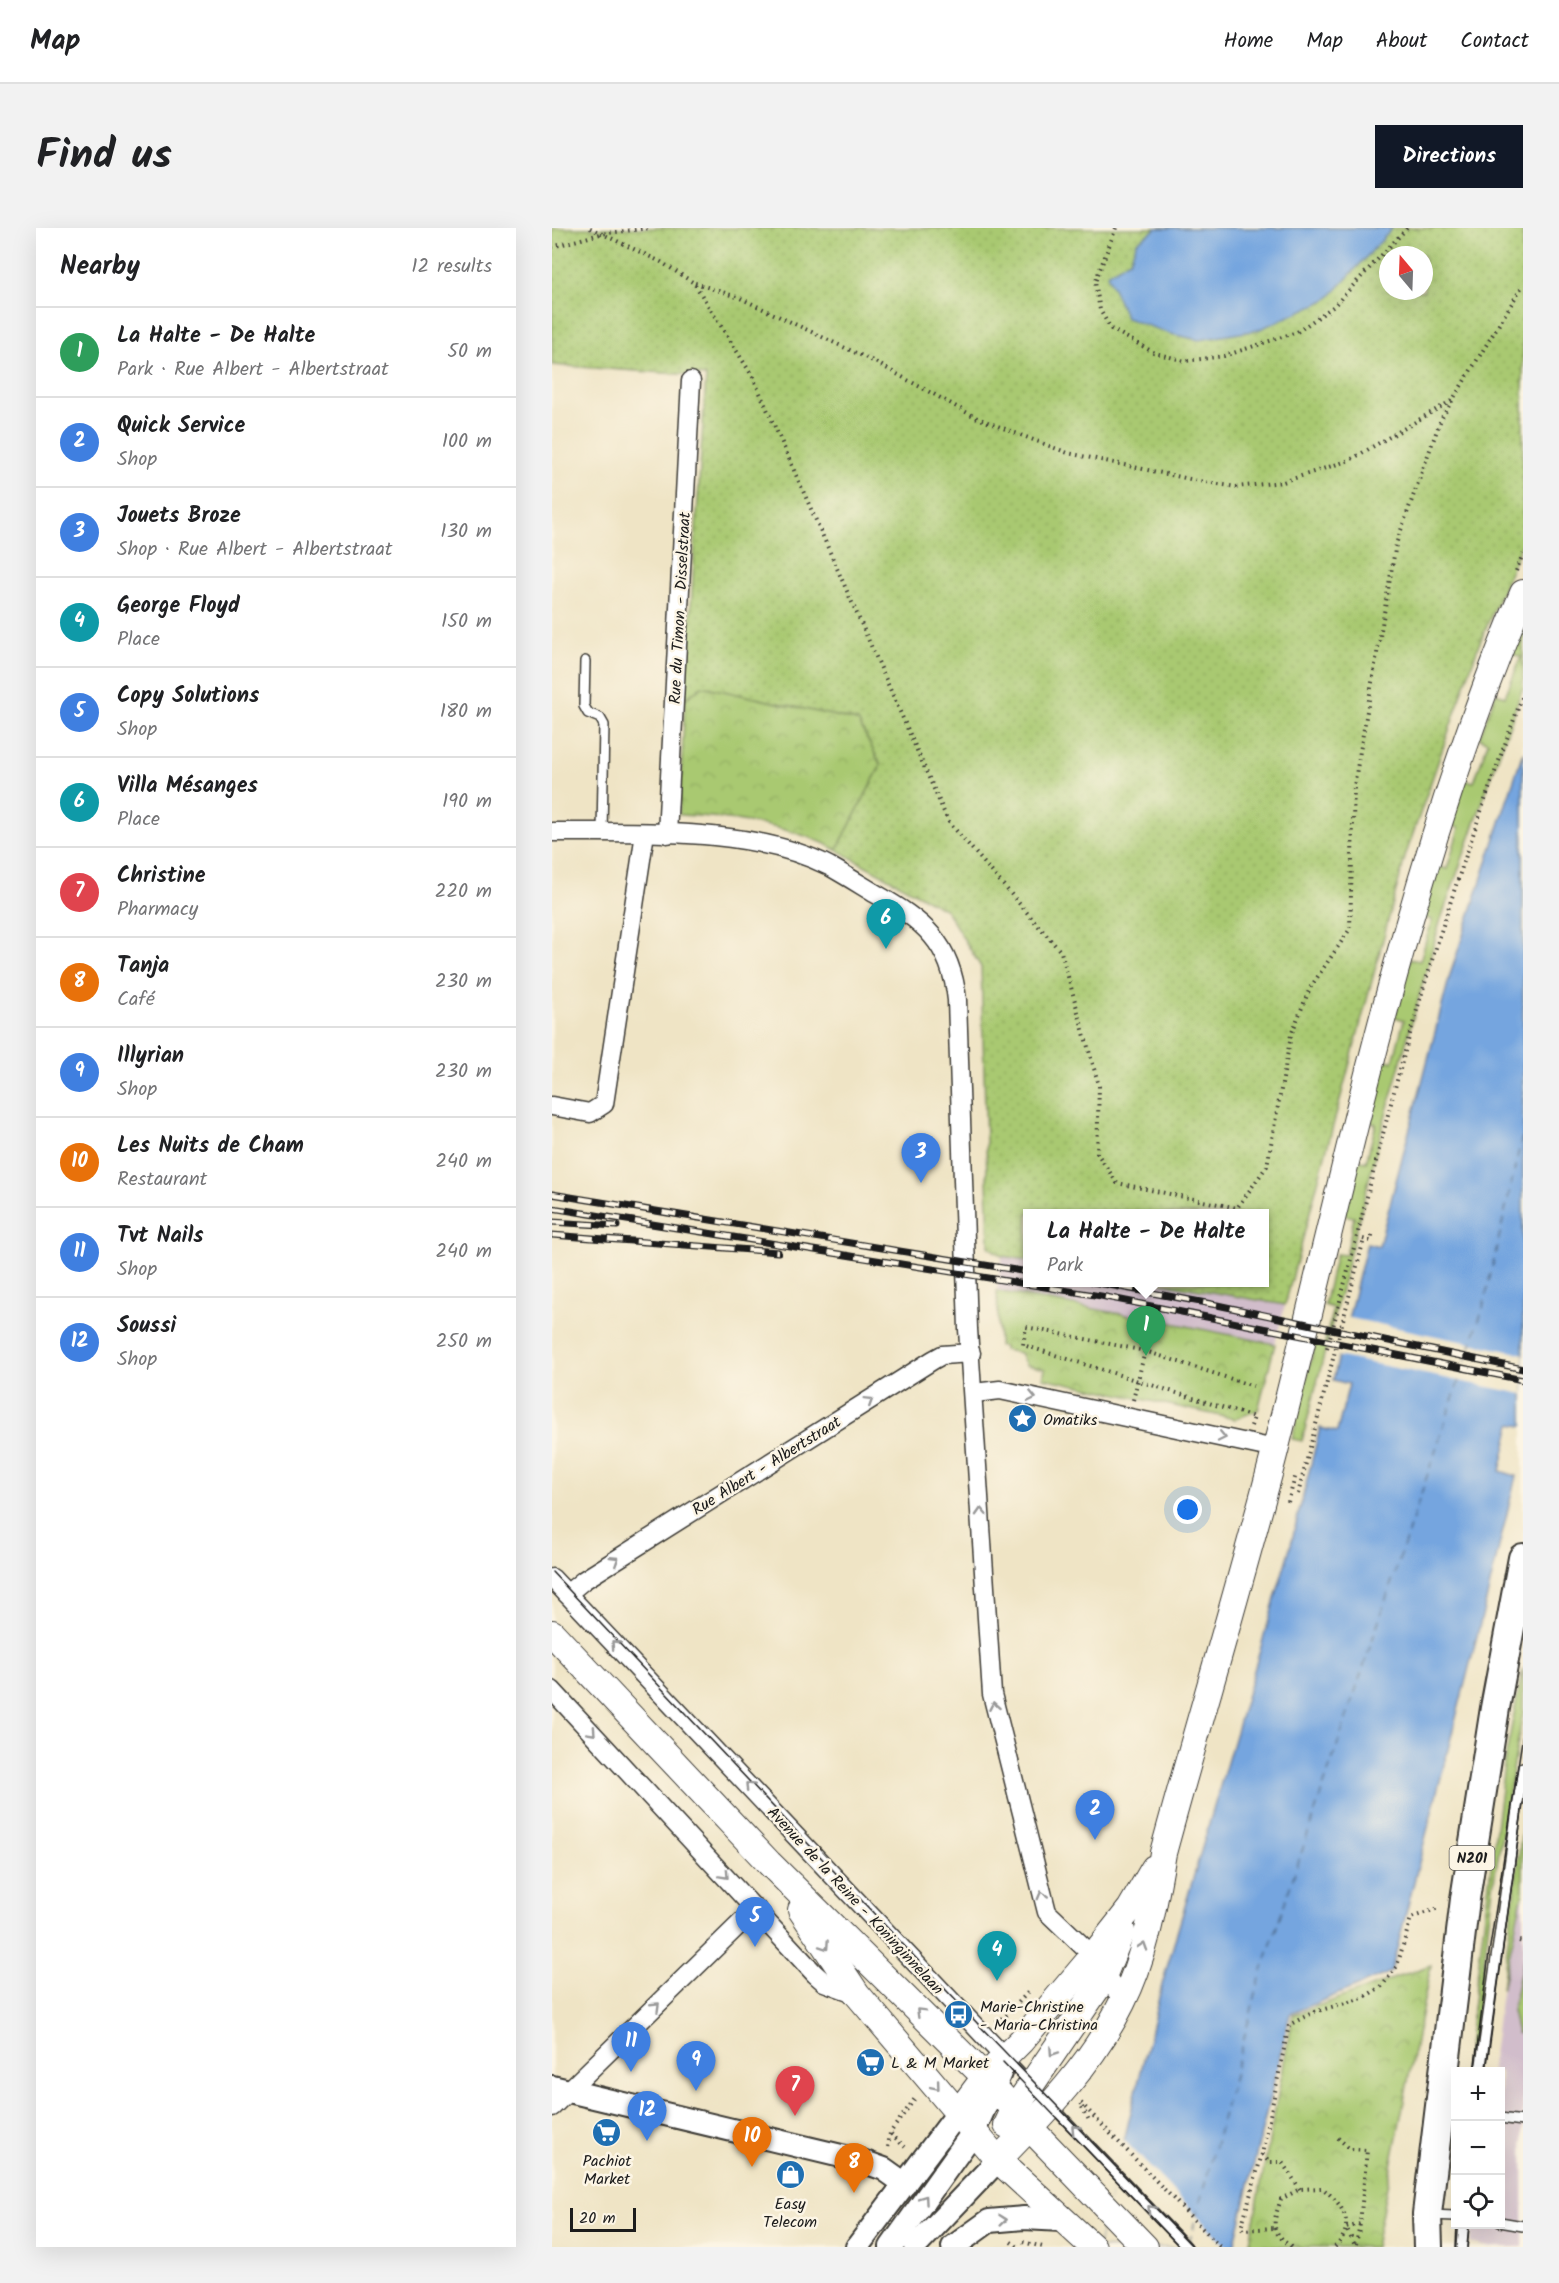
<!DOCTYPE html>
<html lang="en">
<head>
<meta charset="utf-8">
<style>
  :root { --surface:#fff; --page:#f2f2f2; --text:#202124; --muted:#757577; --line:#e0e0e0; --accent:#111827 }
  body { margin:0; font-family:Kalam,sans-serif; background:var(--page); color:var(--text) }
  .controls { position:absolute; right:18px; bottom:18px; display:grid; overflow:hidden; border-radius:0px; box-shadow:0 6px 24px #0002 }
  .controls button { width:54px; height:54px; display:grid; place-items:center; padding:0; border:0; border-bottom:2px solid var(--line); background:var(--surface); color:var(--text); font:30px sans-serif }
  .compass { position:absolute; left:827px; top:18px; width:54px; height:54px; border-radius:50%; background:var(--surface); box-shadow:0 6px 24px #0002; rotate:341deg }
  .scale { position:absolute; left:18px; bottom:15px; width:66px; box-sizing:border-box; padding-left:6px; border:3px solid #1c1c1c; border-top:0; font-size:16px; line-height:21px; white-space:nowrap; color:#1c1c1c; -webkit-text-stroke:4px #fcf5e5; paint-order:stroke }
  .you { position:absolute; left:636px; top:1282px; width:21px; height:21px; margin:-15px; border:4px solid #fff; border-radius:50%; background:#1a73e8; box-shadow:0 0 0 9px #1a73e833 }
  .badge { display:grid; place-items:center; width:39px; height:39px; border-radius:50%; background:var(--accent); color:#fff; font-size:20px; font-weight:700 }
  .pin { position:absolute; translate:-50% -50px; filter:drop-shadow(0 2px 3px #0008) }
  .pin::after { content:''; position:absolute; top:32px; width:21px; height:18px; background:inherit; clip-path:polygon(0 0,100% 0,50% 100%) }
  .popup { position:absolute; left:471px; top:981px; width:246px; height:78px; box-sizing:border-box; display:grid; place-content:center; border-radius:0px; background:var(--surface); filter:drop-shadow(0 2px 4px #0005); font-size:20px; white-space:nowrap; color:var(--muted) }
  .popup b { font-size:22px; color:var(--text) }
  .popup::after { content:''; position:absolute; left:50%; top:100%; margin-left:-12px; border:12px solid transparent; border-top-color:var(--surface) }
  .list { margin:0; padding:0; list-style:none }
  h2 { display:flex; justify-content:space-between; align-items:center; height:78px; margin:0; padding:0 24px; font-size:26px }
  h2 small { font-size:20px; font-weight:400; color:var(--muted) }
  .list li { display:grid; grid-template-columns:39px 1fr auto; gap:18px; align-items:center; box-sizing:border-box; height:90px; padding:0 24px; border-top:2px solid var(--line) }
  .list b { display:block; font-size:22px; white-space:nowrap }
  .list p { margin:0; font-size:20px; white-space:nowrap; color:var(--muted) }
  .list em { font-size:20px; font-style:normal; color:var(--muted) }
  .icon { flex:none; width:33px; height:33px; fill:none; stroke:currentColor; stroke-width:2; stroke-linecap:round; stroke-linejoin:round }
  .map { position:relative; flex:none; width:971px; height:2019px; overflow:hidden; border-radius:0px }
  header { display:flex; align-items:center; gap:36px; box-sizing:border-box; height:84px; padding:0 30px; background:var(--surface); border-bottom:2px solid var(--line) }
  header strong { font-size:28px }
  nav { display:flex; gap:33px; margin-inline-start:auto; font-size:21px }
  .intro { display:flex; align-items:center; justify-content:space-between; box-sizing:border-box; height:144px; padding:0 36px }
  h1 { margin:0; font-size:42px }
  .button { padding:15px 27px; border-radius:0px; background:var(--accent); color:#fff; font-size:21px; font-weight:700 }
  main { display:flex; gap:36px; padding:0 36px }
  aside { flex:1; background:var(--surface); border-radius:0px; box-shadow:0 6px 24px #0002 }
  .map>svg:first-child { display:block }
</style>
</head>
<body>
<header>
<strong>Map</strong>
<nav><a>Home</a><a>Map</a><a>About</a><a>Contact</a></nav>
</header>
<div class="intro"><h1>Find us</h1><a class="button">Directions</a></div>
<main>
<aside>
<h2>Nearby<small>12 results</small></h2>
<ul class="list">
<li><span class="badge" style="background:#2e9e5b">1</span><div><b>La Halte - De Halte</b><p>Park · Rue Albert - Albertstraat</p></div><em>50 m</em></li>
<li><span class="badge" style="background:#3f7fe0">2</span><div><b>Quick Service</b><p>Shop</p></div><em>100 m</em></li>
<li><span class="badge" style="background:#3f7fe0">3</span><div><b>Jouets Broze</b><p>Shop · Rue Albert - Albertstraat</p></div><em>130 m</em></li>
<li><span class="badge" style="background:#0f9aa8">4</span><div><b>George Floyd</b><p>Place</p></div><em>150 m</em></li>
<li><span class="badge" style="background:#3f7fe0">5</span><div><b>Copy Solutions</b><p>Shop</p></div><em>180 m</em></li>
<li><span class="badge" style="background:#0f9aa8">6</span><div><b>Villa Mésanges</b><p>Place</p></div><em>190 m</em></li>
<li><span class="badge" style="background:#e0444e">7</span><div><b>Christine</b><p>Pharmacy</p></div><em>220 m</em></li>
<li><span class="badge" style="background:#e8710a">8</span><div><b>Tanja</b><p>Café</p></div><em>230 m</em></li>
<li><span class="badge" style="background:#3f7fe0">9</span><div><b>Illyrian</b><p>Shop</p></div><em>230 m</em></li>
<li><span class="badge" style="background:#e8710a">10</span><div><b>Les Nuits de Cham</b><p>Restaurant</p></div><em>240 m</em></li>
<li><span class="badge" style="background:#3f7fe0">11</span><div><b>Tvt Nails</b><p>Shop</p></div><em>240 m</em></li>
<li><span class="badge" style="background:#3f7fe0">12</span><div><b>Soussi</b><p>Shop</p></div><em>250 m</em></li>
</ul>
</aside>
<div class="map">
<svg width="971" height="2019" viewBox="0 0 971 2019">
  <defs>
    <pattern id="park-crowns" width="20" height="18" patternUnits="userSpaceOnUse" patternTransform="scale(1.5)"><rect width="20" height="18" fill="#a9c971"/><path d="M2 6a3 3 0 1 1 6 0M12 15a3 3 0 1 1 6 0" fill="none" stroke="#91ac61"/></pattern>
    <pattern id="garden-dots" width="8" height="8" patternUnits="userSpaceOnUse" patternTransform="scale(1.5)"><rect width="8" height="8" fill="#a9c971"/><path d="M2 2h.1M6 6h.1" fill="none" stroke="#91ac61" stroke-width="1.8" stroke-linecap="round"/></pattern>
  </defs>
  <rect width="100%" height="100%" fill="#fcf5e5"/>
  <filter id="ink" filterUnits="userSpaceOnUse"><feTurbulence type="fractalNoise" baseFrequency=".0167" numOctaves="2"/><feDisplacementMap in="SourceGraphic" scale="12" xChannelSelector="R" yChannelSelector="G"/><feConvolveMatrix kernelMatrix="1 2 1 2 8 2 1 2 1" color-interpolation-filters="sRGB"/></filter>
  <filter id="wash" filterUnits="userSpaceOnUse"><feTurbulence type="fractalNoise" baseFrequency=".008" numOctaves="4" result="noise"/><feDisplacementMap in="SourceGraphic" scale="24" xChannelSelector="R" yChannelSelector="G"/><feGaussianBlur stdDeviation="1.35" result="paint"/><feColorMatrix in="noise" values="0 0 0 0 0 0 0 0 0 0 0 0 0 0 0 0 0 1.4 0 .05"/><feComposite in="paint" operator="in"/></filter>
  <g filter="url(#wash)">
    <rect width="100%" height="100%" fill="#efe4c5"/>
    <!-- industrial -->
    <g fill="#d1bdcb">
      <polygon points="450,1028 475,1032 476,1054 609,1055 733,1077 723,1116 615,1094 615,1089 587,1085 586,1089 445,1062"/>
      <polygon points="971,1594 971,2019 937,2019 918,2015 920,1997 948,1996 948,1844 939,1843"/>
    </g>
    <!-- grass -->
    <g fill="#a9c971" stroke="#627246" stroke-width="1.5">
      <polygon points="971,396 971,459 888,694 831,897 750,1213 740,1211 763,1116 772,1118 781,1080 772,1077 784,1026 794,1027 802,989 792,987 805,932 814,934 824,896 815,893 831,831 841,834 852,792 843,789 858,731 868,733 880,692 870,689 885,638 895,641 907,600 898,597 913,552 922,554 936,514 927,510 944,465 953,468 969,429 959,425"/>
      <polygon points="971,1440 971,1484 941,1658 919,1843 913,1843 952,1537"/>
      <polygon points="971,1594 971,1664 950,1761"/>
      <polygon points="971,1733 971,1806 965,1805 960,1783"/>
    </g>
    <!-- park -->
    <g fill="url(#park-crowns)" stroke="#627246" stroke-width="1.5">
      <path d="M150 458 306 493 329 537 285 622C245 599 172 588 127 587L133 471Z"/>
      <polygon points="445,1063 586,1089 586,1094 614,1099 615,1094 723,1116 706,1182 683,1191 491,1150 493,1141 474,1137 468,1125 452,1122 452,1119 447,1118"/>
      <polygon points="879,1737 823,2019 697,2019 741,1787"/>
    </g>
    <!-- garden -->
    <path fill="url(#garden-dots)" stroke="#627246" stroke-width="1.5" fill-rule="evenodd" d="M0 0H971V313L926 419 854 626 733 1077 609 1055 712 1054V986H476L475 1032 450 1028 437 1019 429 739 394 682 285 622 329 537 306 493 150 458 133 471 154 148 0 137ZM836 27H872V63H836Z"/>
    <!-- water -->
    <g fill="#74a5df" stroke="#48607e" stroke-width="1.5">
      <polygon points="605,0 841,0 776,71 706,102 647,112 619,106 574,90 555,46 578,32 585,14"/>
      <polygon points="971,524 971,1198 959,1196 948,1243 964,1248 936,1365 839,1744 738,1786 682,2019 546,2019 611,1753 739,1316 768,1200 785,1204 797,1156 781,1152 815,1015 827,1018 898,747"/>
    </g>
    <!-- pier -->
    <g fill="#efe4c5">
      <polygon points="793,1089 971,1126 971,1166 784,1128"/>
      <polygon points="571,1911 675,2019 546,2019"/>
    </g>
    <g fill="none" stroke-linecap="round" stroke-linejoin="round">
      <!-- ferry -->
      <polyline stroke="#445a74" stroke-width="1.5" stroke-dasharray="8 6" stroke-linecap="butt" points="637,2015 710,1743 931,1080 971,904"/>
    </g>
  </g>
  <g filter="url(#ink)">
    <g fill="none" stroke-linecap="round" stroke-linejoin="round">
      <defs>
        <g id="service">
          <polyline points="33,433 32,478 36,485 48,490 52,497 50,605"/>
          <polyline points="454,1830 635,2019"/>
          <polyline points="928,1844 971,1539"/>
          <polyline points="948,1890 971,1893"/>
          <polyline points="877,1987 903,1988"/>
          <polyline points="948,1994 971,1998"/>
          <polyline points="910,2019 912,1996"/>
        </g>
        <g id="minor">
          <path d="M0 604C86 605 199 598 277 638 293 647 309 657 324 666 371 693 399 714 405 772L416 1101 440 1466 495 1684 541 1728 571 1773"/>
          <polyline points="115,606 139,153"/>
          <polyline points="0,878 38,885 52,876 93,605"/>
          <polyline points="422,1165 448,1162 723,1221"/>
          <polyline points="0,1350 453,1830"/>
          <polyline points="15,1366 32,1352 381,1132 390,1127 419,1125"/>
          <polyline points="0,1462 263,1746 272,1754 305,1766"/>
          <polyline points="0,1879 204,1680"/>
        </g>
        <g id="tertiary">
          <polyline points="0,1859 310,1933 332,1941 353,1956"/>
          <polyline points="305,2019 406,1885"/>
          <polyline points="339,2019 422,1903 448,1845"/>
          <polyline points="363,2019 446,1932"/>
          <polyline points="401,2019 437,1993 472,1990 510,1992"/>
        </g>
        <g id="secondary">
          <polyline points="0,1405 217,1635 433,1849 478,1900 593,2019"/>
          <polyline points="249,1682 305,1766 446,1932 541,2019"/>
          <polyline points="406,1885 433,1849 469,1813 541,1728 578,1681 602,1640"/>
          <polyline points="455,1897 462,1882 548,1756 570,1703"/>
          <path d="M446 1932C493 1884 540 1836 570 1775 594 1728 602 1676 611 1625 648 1489 689 1355 724 1219 797 932 855 639 971 365"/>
        </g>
        <polyline id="primary" points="876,2019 875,1986 913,1671 943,1480 971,1330"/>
      </defs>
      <!-- service casing -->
      <use href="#service" stroke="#3c3a35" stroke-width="12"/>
      <!-- minor casing -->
      <use href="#minor" stroke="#3c3a35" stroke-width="21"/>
      <!-- tertiary casing -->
      <use href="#tertiary" stroke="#3c3a35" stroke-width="26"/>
      <!-- secondary casing -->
      <use href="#secondary" stroke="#3c3a35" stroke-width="28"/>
      <!-- primary casing -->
      <use href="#primary" stroke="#3c3a35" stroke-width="32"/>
      <!-- path -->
      <g stroke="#3c3a35" stroke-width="4" stroke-dasharray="1.5 4.5" stroke-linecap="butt">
        <polyline points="38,0 109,34 142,55 201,149 396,593 509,724 547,858 545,925 565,955 685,980 715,938 739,807 758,760 798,701 802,558 844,316 889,191 971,57"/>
        <polyline points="564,0 543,54 548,82 559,101 603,125 633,133 672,128 745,104 782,78 855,0"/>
        <polyline points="0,19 48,6 98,0"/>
        <polyline points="143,55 188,70 323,134 423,189 466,206 516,225 647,253 684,259 731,254 798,232 899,173"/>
        <polyline points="964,343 971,326"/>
        <polyline points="811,1011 819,1013 821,1004"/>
        <path d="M775 1120C802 1025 824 929 850 834 885 709 926 588 971 467"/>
        <polyline points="581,1172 593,1123"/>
        <polyline points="699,1198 702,1189 471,1117 474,1099 593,1123 701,1158"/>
        <polyline points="746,1266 812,1011"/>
        <polyline points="736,1274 744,1246"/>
        <polyline points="967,1713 971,1714"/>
        <polyline points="444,1794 456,1786 477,1763"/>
        <polyline points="529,1875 668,2019"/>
        <polyline points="530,1879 538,1894"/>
        <polyline points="339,1906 353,1919"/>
        <polyline points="786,1910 798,1921 815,1922 808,1996 794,2000 804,2019"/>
        <polyline points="336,1919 338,1905 364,1869"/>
        <polyline points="710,1926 689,2000 691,2002 722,2000"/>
        <polyline points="748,1961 730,1934 717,1934 710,1926 737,1797 762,1784 811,1770 830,1758 845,1738 859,1690 887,1680"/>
        <polyline points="459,2014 466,2019"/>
        <polyline points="471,2014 491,2019"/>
        <polyline points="804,2016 808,1996"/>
        <path d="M739 2019C717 2001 721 1996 729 1971L748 1961 770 1960C791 1976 805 1997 783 2019"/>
      </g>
      <!-- service -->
      <use href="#service" stroke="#fff" stroke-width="9"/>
      <!-- minor -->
      <use href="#minor" stroke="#fff" stroke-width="18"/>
      <!-- tertiary -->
      <use href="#tertiary" stroke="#fff" stroke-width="22"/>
      <!-- secondary -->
      <use href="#secondary" stroke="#fff" stroke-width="26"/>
      <!-- primary -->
      <use href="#primary" stroke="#fff" stroke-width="28"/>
      <!-- tram -->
      <g stroke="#1c1c1c" stroke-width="1.5">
        <polyline points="0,1344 426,1796 641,2019"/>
        <polyline points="451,1834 628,2019"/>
        <polyline points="922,1844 937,1725 971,1506"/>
        <polyline points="934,1844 971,1575"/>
        <polyline points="904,2019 905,1996"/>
        <polyline points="915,2019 917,1996"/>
      </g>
      <defs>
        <g id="rail">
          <polyline points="0,966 476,1044"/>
          <polyline points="0,980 549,1068 971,1152"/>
          <polyline points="0,994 65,998"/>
          <polyline points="0,1007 226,1024"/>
          <polyline points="541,1054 665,1077 971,1141"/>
        </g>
      </defs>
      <!-- rail casing -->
      <use href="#rail" stroke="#1c1c1c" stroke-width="7"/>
      <!-- rail -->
      <use href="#rail" stroke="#fcf5e5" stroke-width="4.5" stroke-dasharray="14" stroke-linecap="butt"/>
    </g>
    <!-- one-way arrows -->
    <defs><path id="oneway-chevron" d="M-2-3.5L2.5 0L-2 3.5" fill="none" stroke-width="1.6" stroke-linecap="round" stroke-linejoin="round" transform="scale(1.5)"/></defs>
    <g stroke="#999">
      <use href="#oneway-chevron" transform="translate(480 1169) rotate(12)"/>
      <use href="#oneway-chevron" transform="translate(317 1173) rotate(-32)"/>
      <use href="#oneway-chevron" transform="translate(670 1209) rotate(12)"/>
      <use href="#oneway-chevron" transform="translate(429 1284) rotate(-93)"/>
      <use href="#oneway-chevron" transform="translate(63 1332) rotate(-32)"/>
      <use href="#oneway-chevron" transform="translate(63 1416) rotate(-133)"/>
      <use href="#oneway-chevron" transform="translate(442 1478) rotate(-100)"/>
      <use href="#oneway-chevron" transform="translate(40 1504) rotate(47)"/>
      <use href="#oneway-chevron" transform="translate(197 1558) rotate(-133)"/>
      <use href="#oneway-chevron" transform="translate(173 1647) rotate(47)"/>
      <use href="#oneway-chevron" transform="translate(490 1667) rotate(-105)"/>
      <use href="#oneway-chevron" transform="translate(273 1718) rotate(56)"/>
      <use href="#oneway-chevron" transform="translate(591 1718) rotate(-72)"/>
      <use href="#oneway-chevron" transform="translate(104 1778) rotate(-44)"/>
      <use href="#oneway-chevron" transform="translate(368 1784) rotate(-135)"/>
      <use href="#oneway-chevron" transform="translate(501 1824) rotate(124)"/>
      <use href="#oneway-chevron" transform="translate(384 1858) rotate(50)"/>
      <use href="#oneway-chevron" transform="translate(523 1901) rotate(-134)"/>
      <use href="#oneway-chevron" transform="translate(372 1971) rotate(-55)"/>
      <use href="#oneway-chevron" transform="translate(599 1981) rotate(-133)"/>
      <use href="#oneway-chevron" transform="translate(451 1992) rotate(-6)"/>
    </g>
  </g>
  <!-- icons -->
  <defs>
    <symbol id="sight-disc" viewBox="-11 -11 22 22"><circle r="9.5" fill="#1f6fb2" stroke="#fcf5e5"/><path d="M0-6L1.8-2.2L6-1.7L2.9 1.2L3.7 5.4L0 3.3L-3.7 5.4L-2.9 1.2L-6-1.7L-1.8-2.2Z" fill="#fff"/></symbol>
    <symbol id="bus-disc" viewBox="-11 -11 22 22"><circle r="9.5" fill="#1f6fb2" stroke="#fcf5e5"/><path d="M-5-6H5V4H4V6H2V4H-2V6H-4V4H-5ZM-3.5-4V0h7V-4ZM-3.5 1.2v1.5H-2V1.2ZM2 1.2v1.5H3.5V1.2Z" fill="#fff"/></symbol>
    <symbol id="supermarket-disc" viewBox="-11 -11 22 22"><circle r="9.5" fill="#1f6fb2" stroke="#fcf5e5"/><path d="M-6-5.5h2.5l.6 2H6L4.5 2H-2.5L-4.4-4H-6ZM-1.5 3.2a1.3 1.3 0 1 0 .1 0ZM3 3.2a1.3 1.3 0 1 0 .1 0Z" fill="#fff"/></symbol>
    <symbol id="shop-disc" viewBox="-11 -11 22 22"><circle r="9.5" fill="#1f6fb2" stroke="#fcf5e5"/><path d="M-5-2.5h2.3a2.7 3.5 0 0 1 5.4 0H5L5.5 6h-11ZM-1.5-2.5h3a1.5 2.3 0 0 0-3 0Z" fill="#fff"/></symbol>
  </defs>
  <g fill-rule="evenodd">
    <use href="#sight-disc" x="454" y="1174" width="33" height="33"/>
    <use href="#bus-disc" x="390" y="1770" width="33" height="33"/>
    <use href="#supermarket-disc" x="302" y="1818" width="33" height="33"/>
    <use href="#supermarket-disc" x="38" y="1888" width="33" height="33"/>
    <use href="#shop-disc" x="222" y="1930" width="33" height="33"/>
  </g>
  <g text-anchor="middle" stroke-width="5" stroke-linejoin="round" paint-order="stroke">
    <!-- shield labels -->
    <rect fill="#fcf5e5" stroke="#5f5d58" stroke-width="1.5" x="897.5" y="1618" width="45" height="24" rx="4.5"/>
    <g font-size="15" font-weight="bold" fill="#1c1c1c">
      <text x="920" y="1635">N201</text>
    </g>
    <!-- street labels -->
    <g font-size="16" fill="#1c1c1c" stroke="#fcf5e5">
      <text transform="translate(127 380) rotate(-87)" y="6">Rue du Timon - Disselstraat</text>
      <text transform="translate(214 1237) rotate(-32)" y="6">Rue Albert - Albertstraat</text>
      <text transform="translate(304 1672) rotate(47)" y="6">Avenue de la Reine - Koninginnelaan</text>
    </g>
    <!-- poi labels -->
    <g font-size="16" fill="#1c1c1c" stroke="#fcf5e5" text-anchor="start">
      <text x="491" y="1197">Omatiks</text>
      <text x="428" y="1784">Marie-Christine<tspan x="428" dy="18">- Maria-Christina</tspan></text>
      <text x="339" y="1840">L &amp; M Market</text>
      <text x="55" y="1938" text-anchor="middle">Pachiot<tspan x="55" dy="18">Market</tspan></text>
      <text x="238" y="1981" text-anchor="middle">Easy<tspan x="238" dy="18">Telecom</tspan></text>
    </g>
  </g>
</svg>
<div class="controls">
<button>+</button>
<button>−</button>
<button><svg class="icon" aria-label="locate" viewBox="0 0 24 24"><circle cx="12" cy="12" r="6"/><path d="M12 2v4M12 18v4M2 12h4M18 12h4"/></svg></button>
</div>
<svg class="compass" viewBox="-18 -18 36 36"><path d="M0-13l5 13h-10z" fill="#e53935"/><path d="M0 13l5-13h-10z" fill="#757577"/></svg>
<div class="scale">20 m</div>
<div class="you"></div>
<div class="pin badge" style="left:594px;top:1128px;background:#2e9e5b">1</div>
<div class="popup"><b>La Halte - De Halte</b>Park</div>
<div class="pin badge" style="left:543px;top:1612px;background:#3f7fe0">2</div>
<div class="pin badge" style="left:369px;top:955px;background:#3f7fe0">3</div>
<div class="pin badge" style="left:445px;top:1753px;background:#0f9aa8">4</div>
<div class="pin badge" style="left:203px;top:1719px;background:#3f7fe0">5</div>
<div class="pin badge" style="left:334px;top:721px;background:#0f9aa8">6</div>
<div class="pin badge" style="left:243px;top:1888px;background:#e0444e">7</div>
<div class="pin badge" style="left:302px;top:1965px;background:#e8710a">8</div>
<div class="pin badge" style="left:144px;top:1863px;background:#3f7fe0">9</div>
<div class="pin badge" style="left:200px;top:1939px;background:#e8710a">10</div>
<div class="pin badge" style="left:79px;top:1844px;background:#3f7fe0">11</div>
<div class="pin badge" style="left:95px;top:1913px;background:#3f7fe0">12</div>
</div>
</main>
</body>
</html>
